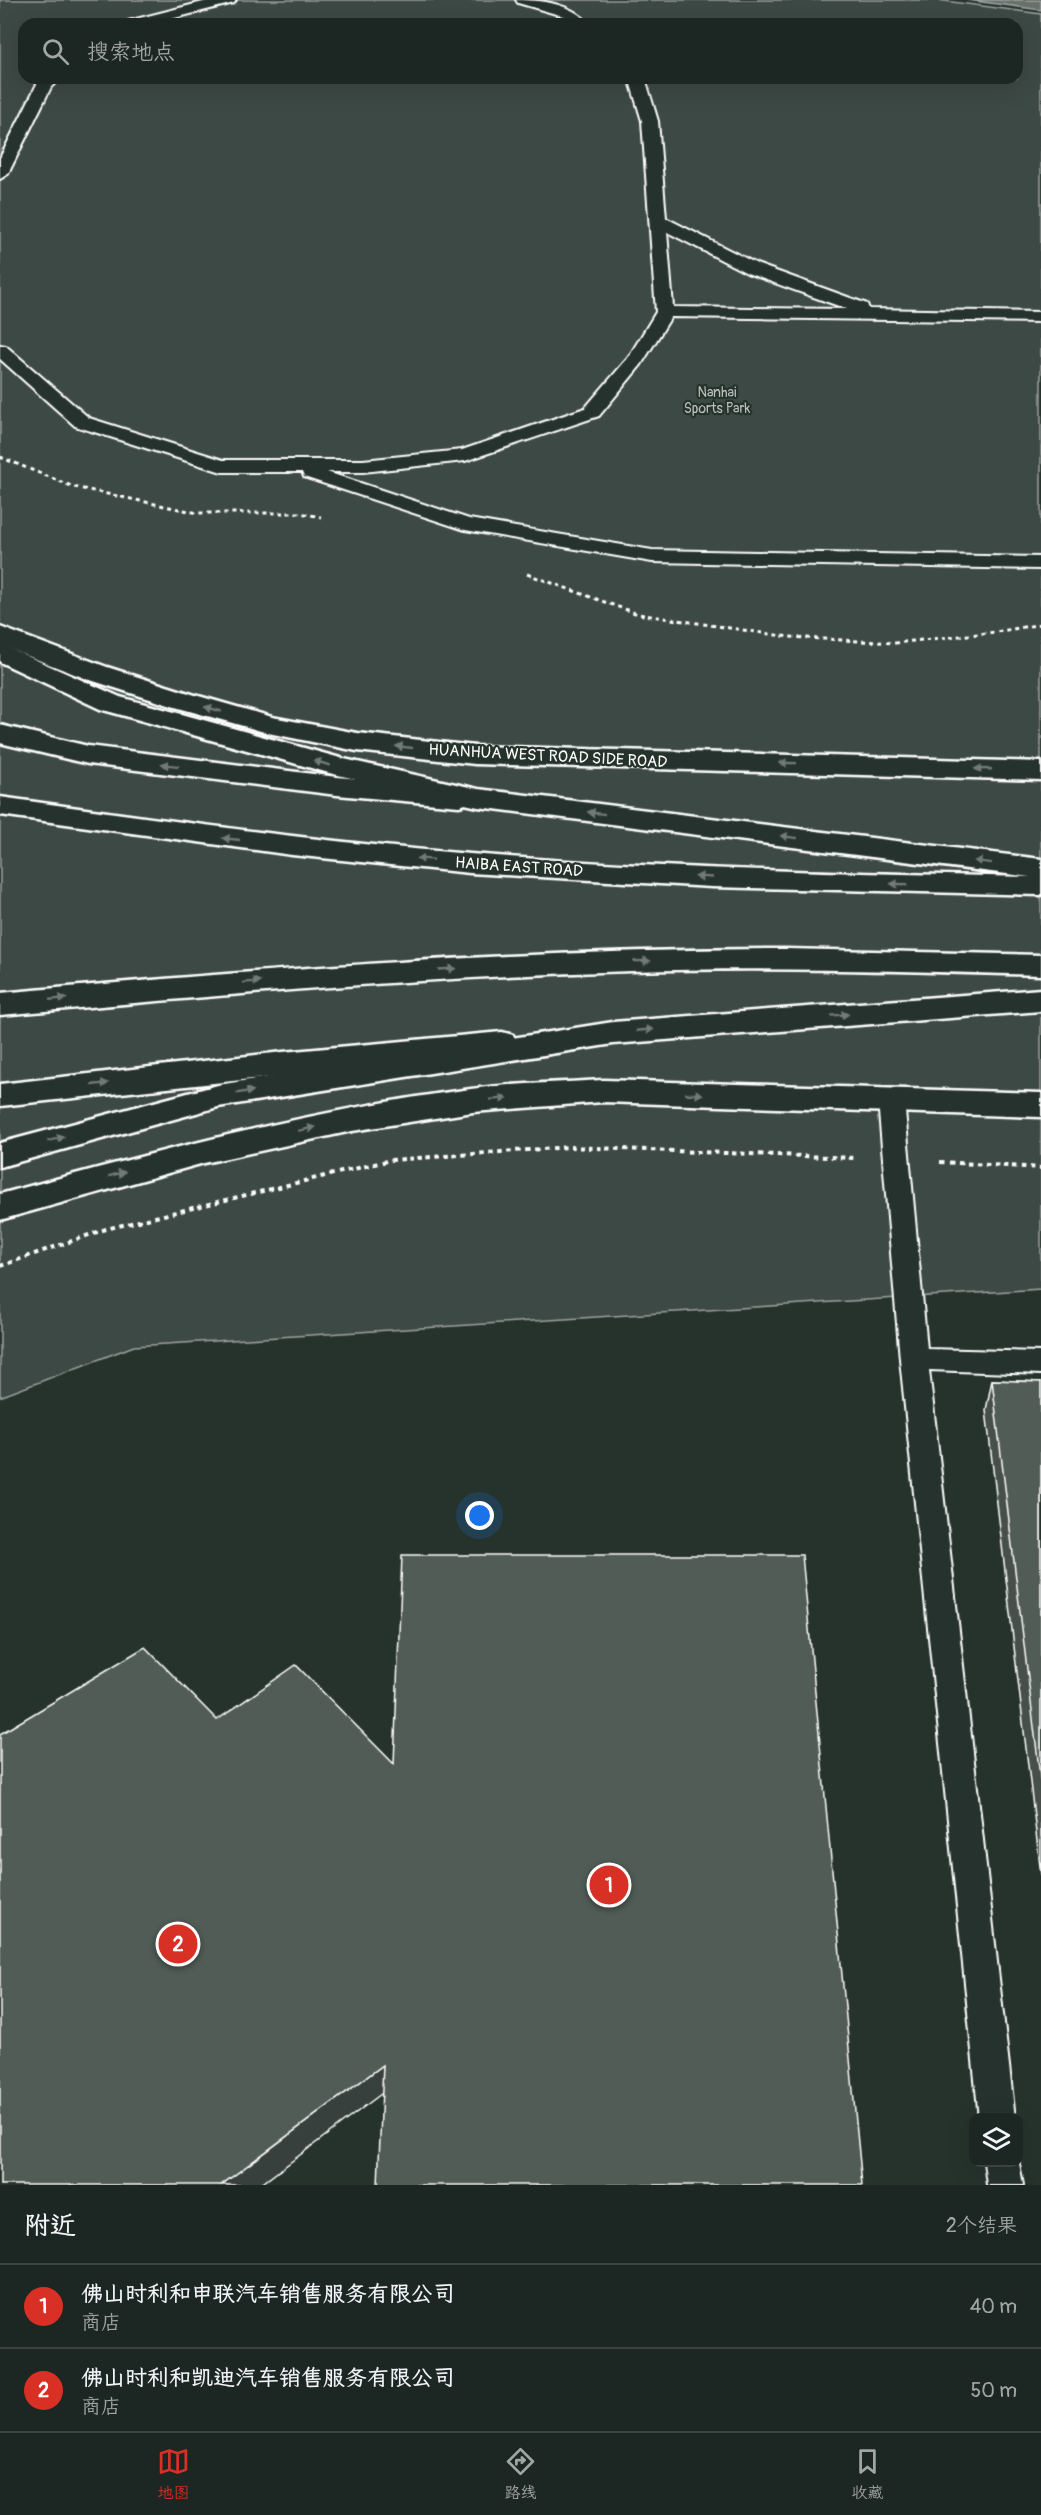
<!DOCTYPE html>
<html lang="zh">
<head>
<meta charset="utf-8">
<style>
  :root { --surface:#1c2622; --page:#252e2a; --text:#f1f3f6; --muted:#a0a5a5; --line:#3a4340; --accent:#d93025 }
  body { margin:0; font-family:Pangolin,"LXGW WenKai TC",sans-serif; background:var(--page); color:var(--text) }
  .controls { position:absolute; right:18px; bottom:18px; display:grid; overflow:hidden; border-radius:12px; box-shadow:0 6px 24px #0002 }
  .controls button { width:54px; height:54px; display:grid; place-items:center; padding:0; border:0; border-bottom:2px solid var(--line); background:var(--surface); color:var(--text); font:30px sans-serif }
  .you { position:absolute; left:480px; top:1516px; width:21px; height:21px; margin:-15px; border:4px solid #fff; border-radius:50%; background:#1a73e8; box-shadow:0 0 0 9px #1a73e833 }
  .badge { display:grid; place-items:center; width:39px; height:39px; border-radius:50%; background:var(--accent); color:#fff; font-size:20px; font-weight:700 }
  .pin { position:absolute; translate:-50% -50%; border:3px solid #fff; box-shadow:0 2px 6px #0006 }
  .list { margin:0; padding:0; list-style:none }
  h2 { display:flex; justify-content:space-between; align-items:center; height:78px; margin:0; padding:0 24px; font-size:26px }
  h2 small { font-size:20px; font-weight:400; color:var(--muted) }
  .list li { display:grid; grid-template-columns:39px 1fr auto; gap:18px; align-items:center; box-sizing:border-box; height:84px; padding:0 24px; border-top:2px solid var(--line) }
  .list b { display:block; font-size:22px; white-space:nowrap }
  .list p { margin:0; font-size:20px; white-space:nowrap; color:var(--muted) }
  .list em { font-size:20px; font-style:normal; color:var(--muted) }
  .icon { flex:none; width:33px; height:33px; fill:none; stroke:currentColor; stroke-width:2; stroke-linecap:round; stroke-linejoin:round }
  .map { position:relative; flex:none; width:1041px; height:2185px; overflow:hidden }
  .search { position:absolute; background:var(--surface); box-shadow:0 6px 24px #0002; left:18px; right:18px; top:18px; height:66px; display:flex; align-items:center; gap:15px; box-sizing:border-box; padding:0 21px; border-radius:18px; color:var(--muted); font-size:22px }
  .sheet { height:246px; background:var(--surface) }
  nav { display:flex; justify-content:space-around; align-items:center; box-sizing:border-box; height:84px; border-top:2px solid var(--line); background:var(--surface); font-size:16px; color:var(--muted) }
  nav a { display:grid; justify-items:center; gap:3px }
  nav .on { color:var(--accent) }
  .map>svg:first-child { display:block }
</style>
</head>
<body>
<div class="map">
<svg width="1041" height="2185" viewBox="0 0 1041 2185">
  <rect width="100%" height="100%" fill="#26332d"/>
  <filter id="ink" filterUnits="userSpaceOnUse"><feTurbulence type="fractalNoise" baseFrequency=".0167" numOctaves="2"/><feDisplacementMap in="SourceGraphic" scale="12" xChannelSelector="R" yChannelSelector="G"/><feConvolveMatrix kernelMatrix="1 2 1 2 8 2 1 2 1" color-interpolation-filters="sRGB"/></filter>
  <g filter="url(#ink)">
    <!-- green -->
    <path fill="#3e4944" stroke="#9ea4a2" stroke-width="1.5" fill-rule="evenodd" d="M0 0H937L1041 14V1289L134 1346 0 1397ZM24 24H1017V78H24Z"/>
    <!-- water -->
    <polygon fill="#67706c" stroke="#a4a9a7" stroke-width="1.5" points="967,0 1041,0 1041,10"/>
    <g fill="none" stroke-linecap="round" stroke-linejoin="round">
      <defs>
        <g id="lane">
          <polygon points="211,0 236,0 234,3 151,24 126,24 128,21"/>
          <path d="M516 0C541 0 572 3 589 24H573L563 16 518 3Z"/>
          <polygon points="43,78 61,78 51,87 8,174 0,179 0,158 37,84"/>
          <path d="M629 78H645L658 121 666 218 759 265 867 304 869 309 1041 312V322L671 317 641 365 599 416 465 461 363 472H327L469 519 652 550 1041 557V569L652 562 465 530 304 477 302 472H222L75 426 0 359V345L6 346 89 418 223 460H363L462 450 585 408 628 358 656 312 642 121ZM667 232 747 273 847 309 673 307Z"/>
          <polygon points="891,1091 900,1094 904,1100 927,1349 1041,1352 1041,1374 929,1370 1015,2118 979,2118 900,1359 878,1100 882,1094"/>
          <polygon points="1018,2158 1023,2185 987,2185 984,2162 1018,2162"/>
        </g>
        <g id="secondary">
          <polygon points="0,627 107,667 195,695 272,717 357,733 475,746 1041,762 1041,780 475,764 357,751 268,733 175,707 87,679 0,645"/>
          <polygon points="0,725 88,746 337,777 459,788 469,791 474,797 469,803 459,806 337,795 88,764 0,743"/>
          <polygon points="502,1032 513,1035 518,1043 513,1051 0,1106 0,1084 283,1052"/>
          <path d="M603 1080 1041 1093V1117L603 1102 473 1112 352 1131 204 1163 0 1220V1194C156 1152 311 1110 471 1089 515 1083 559 1083 603 1080Z"/>
        </g>
        <g id="highway">
          <path d="M0 644 120 697 344 759 478 789 1041 859V895L712 887 470 873 292 855 0 815V797C156 819 312 841 470 854 656 869 843 873 1030 877L478 807 329 773 100 709 0 662Z"/>
          <path d="M786 949 1041 955V975C905 971 769 967 632 971 421 977 210 996 0 1015V993C261 970 523 949 786 949Z"/>
          <polygon points="1041,989 1041,1011 613,1044 218,1107 0,1167 0,1143 218,1085 613,1022"/>
        </g>
      </defs>
      <!-- lane casing -->
      <use href="#lane" stroke="#fff" stroke-width="4"/>
      <!-- secondary casing -->
      <use href="#secondary" stroke="#fff" stroke-width="5"/>
      <!-- highway casing -->
      <use href="#highway" stroke="#fff" stroke-width="5"/>
      <!-- path-far1 -->
      <g stroke="#fff" stroke-width="3" stroke-dasharray="4 4" stroke-linecap="butt">
        <polyline points="0,457 74,487 198,513 300,513 321,517"/>
        <polyline points="527,574 638,614 789,637 895,643 996,632 1041,624"/>
      </g>
      <!-- path -->
      <g stroke="#fff" stroke-width="4" stroke-dasharray="4.5 4.5" stroke-linecap="butt">
        <polyline points="940,1162 1041,1168"/>
        <polyline points="0,1266 106,1229 391,1160 569,1147 855,1158"/>
      </g>
      <!-- lane -->
      <use href="#lane" fill="#26332d" fill-rule="evenodd"/>
      <!-- secondary -->
      <use href="#secondary" fill="#26332d" fill-rule="evenodd"/>
      <!-- highway -->
      <use href="#highway" fill="#26332d" fill-rule="evenodd"/>
    </g>
    <!-- wall -->
    <polygon fill="#464f4b" stroke="#fff" stroke-width="1.5" points="992,1380 1041,1382 1041,1875 986,1410"/>
    <!-- shaded-wall -->
    <polygon fill="#39403d" stroke="#fff" stroke-width="1.5" points="383,2065 385,2091 260,2185 221,2185"/>
    <!-- building -->
    <g fill="#515c57" stroke="#fff" stroke-width="1.5">
      <polygon points="992,1380 1041,1382 1041,1785"/>
      <polygon points="402,1555 802,1555 862,2185 378,2185 383,2065 221,2185 0,2185 0,1734 145,1647 217,1720 296,1665 394,1764"/>
    </g>
    <!-- one-way arrows -->
    <defs><path id="oneway-solid" d="M-6-.8H1V-3.2L6.5 0L1 3.2V.8H-6Z" transform="scale(1.5)"/></defs>
    <g fill="#727a76">
      <use href="#oneway-solid" transform="translate(213 709) rotate(-164)"/>
      <use href="#oneway-solid" transform="translate(404 747) rotate(-174)"/>
      <use href="#oneway-solid" transform="translate(322 763) rotate(-164)"/>
      <use href="#oneway-solid" transform="translate(788 763) rotate(-179)"/>
      <use href="#oneway-solid" transform="translate(170 765) rotate(-173)"/>
      <use href="#oneway-solid" transform="translate(983 769) rotate(-178)"/>
      <use href="#oneway-solid" transform="translate(596 813) rotate(-173)"/>
      <use href="#oneway-solid" transform="translate(789 837) rotate(-173)"/>
      <use href="#oneway-solid" transform="translate(231 839) rotate(-174)"/>
      <use href="#oneway-solid" transform="translate(425 859) rotate(-176)"/>
      <use href="#oneway-solid" transform="translate(983 862) rotate(-173)"/>
      <use href="#oneway-solid" transform="translate(704 877) rotate(-177)"/>
      <use href="#oneway-solid" transform="translate(899 884) rotate(-178)"/>
      <use href="#oneway-solid" transform="translate(642 961) rotate(-1)"/>
      <use href="#oneway-solid" transform="translate(447 969) rotate(-3)"/>
      <use href="#oneway-solid" transform="translate(252 982) rotate(-4)"/>
      <use href="#oneway-solid" transform="translate(58 999) rotate(-5)"/>
      <use href="#oneway-solid" transform="translate(840 1015) rotate(-4)"/>
      <use href="#oneway-solid" transform="translate(645 1030) rotate(-5)"/>
      <use href="#oneway-solid" transform="translate(100 1084) rotate(-6)"/>
      <use href="#oneway-solid" transform="translate(245 1092) rotate(-9)"/>
      <use href="#oneway-solid" transform="translate(694 1094) rotate(2)"/>
      <use href="#oneway-solid" transform="translate(499 1099) rotate(-4)"/>
      <use href="#oneway-solid" transform="translate(307 1129) rotate(-12)"/>
      <use href="#oneway-solid" transform="translate(56 1139) rotate(-15)"/>
      <use href="#oneway-solid" transform="translate(117 1174) rotate(-15)"/>
    </g>
  </g>
  <g text-anchor="middle" stroke-width="4.5" stroke-linejoin="round" paint-order="stroke">
    <!-- far-park labels -->
    <g font-size="14" fill="#bbbfbe" stroke="#26332d">
      <text x="717" y="397">Nanhai<tspan x="717" dy="16">Sports Park</tspan></text>
    </g>
    <!-- street labels -->
    <g font-size="16" fill="#fff" stroke="#26332d">
      <text transform="translate(548 755) rotate(3)" y="6">HUANHUA WEST ROAD SIDE ROAD</text>
      <text transform="translate(519 866) rotate(4)" y="6">HAIBA EAST ROAD</text>
    </g>
  </g>
</svg>
<div class="controls">
<button><svg class="icon" aria-label="layers" viewBox="0 0 24 24"><path d="M12 4l9 5-9 5-9-5zM3 14l9 5 9-5"/></svg></button>
</div>
<div class="you"></div>
<div class="pin badge" style="left:609px;top:1885px">1</div>
<div class="pin badge" style="left:178px;top:1944px">2</div>
<div class="search"><svg class="icon" aria-label="search" viewBox="0 0 24 24"><circle cx="10" cy="10" r="6"/><path d="M15 15l6 6"/></svg>搜索地点</div>
</div>
<section class="sheet">
<h2>附近<small>2个结果</small></h2>
<ul class="list">
<li><span class="badge">1</span><div><b>佛山时利和申联汽车销售服务有限公司</b><p>商店</p></div><em>40 m</em></li>
<li><span class="badge">2</span><div><b>佛山时利和凯迪汽车销售服务有限公司</b><p>商店</p></div><em>50 m</em></li>
</ul>
</section>
<nav>
<a class="on"><svg class="icon" aria-label="map" viewBox="0 0 24 24"><path d="M3 6l6-2 6 2 6-2v14l-6 2-6-2-6 2zM9 4v14M15 6v14"/></svg>地图</a>
<a><svg class="icon" aria-label="directions" viewBox="0 0 24 24"><path d="M12 3l9 9-9 9-9-9zM9 14v-3h6M13 9l2 2-2 2"/></svg>路线</a>
<a><svg class="icon" aria-label="saved" viewBox="0 0 24 24"><path d="M7 4h10v16l-5-4-5 4z"/></svg>收藏</a>
</nav>
</body>
</html>
